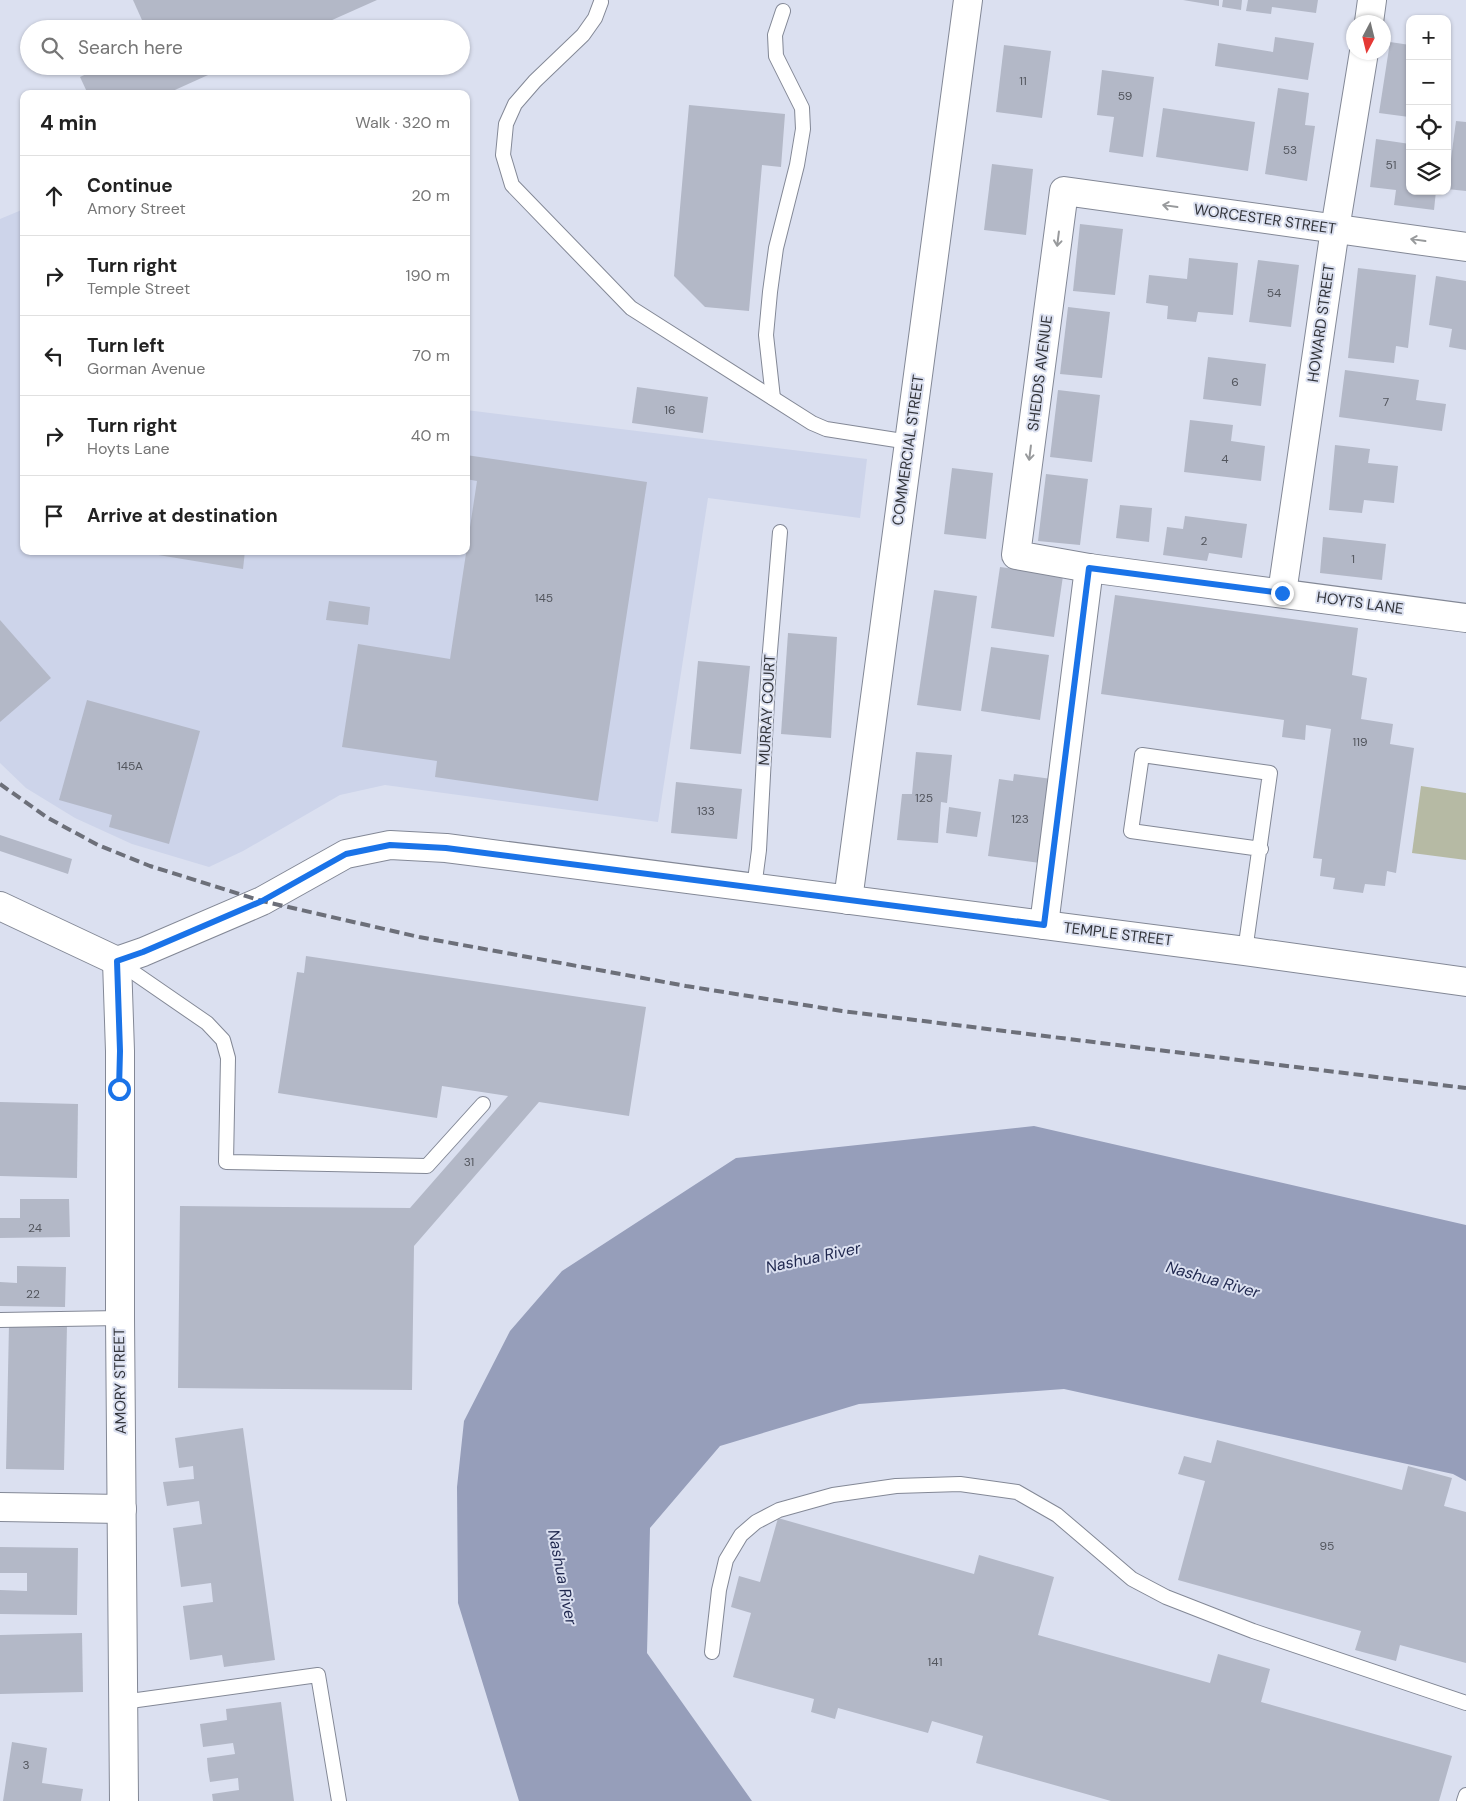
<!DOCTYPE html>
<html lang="en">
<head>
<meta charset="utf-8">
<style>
  :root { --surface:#fff; --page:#f2f2f2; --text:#222; --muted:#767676; --line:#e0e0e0 }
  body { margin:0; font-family:"DM Sans",sans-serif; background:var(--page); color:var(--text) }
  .controls { position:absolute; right:15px; top:15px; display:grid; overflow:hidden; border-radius:10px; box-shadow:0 1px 4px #0004 }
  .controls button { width:45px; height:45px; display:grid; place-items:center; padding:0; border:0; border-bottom:1px solid var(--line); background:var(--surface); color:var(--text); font:25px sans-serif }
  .compass { position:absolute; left:1346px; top:15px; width:45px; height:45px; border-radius:50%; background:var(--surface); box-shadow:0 1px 4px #0004; rotate:187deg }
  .stop { position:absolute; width:15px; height:15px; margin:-11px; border:4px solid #1a73e8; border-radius:50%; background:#fff }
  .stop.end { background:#1a73e8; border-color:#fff; box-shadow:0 1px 5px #0008 }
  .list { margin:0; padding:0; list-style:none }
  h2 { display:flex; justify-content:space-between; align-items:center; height:65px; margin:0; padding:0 20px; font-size:21px }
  h2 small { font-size:16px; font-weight:400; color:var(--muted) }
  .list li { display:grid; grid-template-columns:32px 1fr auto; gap:15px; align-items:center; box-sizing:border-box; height:80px; padding:0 20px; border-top:1px solid var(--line) }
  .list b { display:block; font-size:19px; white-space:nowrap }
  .list p { margin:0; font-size:16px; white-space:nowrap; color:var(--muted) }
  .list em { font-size:16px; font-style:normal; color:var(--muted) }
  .icon { flex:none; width:28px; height:28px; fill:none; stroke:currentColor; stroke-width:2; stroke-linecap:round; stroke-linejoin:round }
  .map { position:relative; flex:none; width:1466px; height:1801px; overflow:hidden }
  .search { position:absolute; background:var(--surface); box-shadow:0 1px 4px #0004; left:20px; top:20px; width:450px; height:55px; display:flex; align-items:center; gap:12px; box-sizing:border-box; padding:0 18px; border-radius:28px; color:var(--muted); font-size:19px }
  .panel { position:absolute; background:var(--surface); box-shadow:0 1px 4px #0004; left:20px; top:90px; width:450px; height:465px; border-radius:10px }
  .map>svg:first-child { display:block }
</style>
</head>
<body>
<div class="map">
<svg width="1466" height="1801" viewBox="0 0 1466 1801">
  <rect width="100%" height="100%" fill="#dbe0f0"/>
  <!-- built -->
  <polygon fill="#cdd4ea" points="24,209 24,551 466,551 466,410 867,459 860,518 708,498 658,822 385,785 340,795 243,851 209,867 132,844 75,818 26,788 0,763 0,219"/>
  <!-- green -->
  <polygon fill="#b6baa4" points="1421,786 1466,793 1466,860 1412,853"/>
  <!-- water -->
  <polygon fill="#969eba" points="1034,1126 1466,1225 1466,1481 1453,1474 1064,1389 859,1404 720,1446 650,1528 647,1653 752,1801 519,1801 458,1603 457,1487 464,1421 510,1331 562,1271 736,1158"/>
  <!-- building -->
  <g fill="#b3b8c7">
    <polygon points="133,0 377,0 312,29 146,29"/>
    <polygon points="1183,0 1219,0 1219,6"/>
    <polygon points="1223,0 1242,0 1241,10 1222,7"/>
    <polygon points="1248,0 1318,0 1316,13 1272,7 1271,14 1246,11"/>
    <polygon points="1275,37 1314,43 1308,80 1215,66 1218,43 1273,52"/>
    <polygon points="1390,42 1410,45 1409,117 1379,113"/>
    <polygon points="1004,45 1051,51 1042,118 996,112"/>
    <polygon points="103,66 228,66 166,94 88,94 80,77"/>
    <polygon points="1102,70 1154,77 1143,157 1109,152 1114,117 1097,115"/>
    <polygon points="1278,88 1309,93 1305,125 1315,126 1307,181 1265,174"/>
    <polygon points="689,105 785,114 781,167 762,165 749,311 705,307 674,276"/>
    <polygon points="1163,108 1255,122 1248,171 1156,157"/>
    <polygon points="1456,121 1466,122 1466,191 1447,189"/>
    <polygon points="1376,139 1410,144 1410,191 1436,191 1434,210 1394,205 1396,190 1370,187"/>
    <polygon points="992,164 1033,169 1026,235 984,230"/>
    <polygon points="1080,224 1123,229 1115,295 1073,291"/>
    <polygon points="1189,258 1238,263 1233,315 1198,312 1196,322 1167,319 1168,306 1146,303 1149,275 1187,279"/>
    <polygon points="1258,260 1299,265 1291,327 1249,322"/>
    <polygon points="1358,268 1416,275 1408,348 1396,346 1394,363 1348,358"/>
    <polygon points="1436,276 1466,281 1466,350 1449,347 1452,329 1429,325"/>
    <polygon points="1068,307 1110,312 1102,378 1060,374"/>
    <polygon points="1208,357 1266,364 1261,406 1203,399"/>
    <polygon points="1345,370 1419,380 1416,400 1446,404 1442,431 1339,417"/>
    <polygon points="637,387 708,397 703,433 632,423"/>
    <polygon points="1058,390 1100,395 1092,462 1050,457"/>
    <polygon points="1190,420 1233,425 1231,441 1265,446 1261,481 1184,472"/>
    <polygon points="1335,445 1370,449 1368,463 1398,466 1394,503 1364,500 1362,513 1329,510"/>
    <polygon points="466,455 647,482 598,801 435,777 437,761 342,747 358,644 450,659 477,481 466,479"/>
    <polygon points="952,468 993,473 986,539 944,534"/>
    <polygon points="1046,474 1088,479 1080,545 1038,541"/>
    <polygon points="1120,505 1152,508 1149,542 1116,538"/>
    <polygon points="1185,516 1247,524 1242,558 1209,553 1207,561 1163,555 1167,527 1183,529"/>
    <polygon points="1323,537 1386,544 1382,580 1320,573"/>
    <polygon points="134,551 245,551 243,569"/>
    <polygon points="1000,567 1063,576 1054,637 991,628"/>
    <polygon points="934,590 977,596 961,711 917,705"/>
    <polygon points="1115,595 1358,628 1352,675 1367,678 1361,719 1393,724 1390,744 1414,748 1396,873 1387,871 1385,886 1365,884 1363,893 1333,889 1335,878 1320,876 1322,859 1313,858 1331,729 1306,725 1305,740 1282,737 1284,720 1101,694"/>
    <polygon points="329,601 370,607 368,625 326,620"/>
    <polygon points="0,620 51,678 0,722"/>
    <polygon points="788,633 837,637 831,738 781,734"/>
    <polygon points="991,647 1049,655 1040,720 981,711"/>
    <polygon points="698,661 750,666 741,754 690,749"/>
    <polygon points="87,700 200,731 169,844 109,827 112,815 59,800"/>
    <polygon points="916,752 952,755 947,803 941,802 938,843 897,840 902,794 912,794"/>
    <polygon points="1014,774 1052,779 1040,863 988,856 999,779 1013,781"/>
    <polygon points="676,782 742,789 737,839 671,833"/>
    <polygon points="949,807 981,812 977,837 946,833"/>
    <polygon points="0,835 72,859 68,874 0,851"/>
    <polygon points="306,956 646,1007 629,1116 539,1102 414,1246 412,1390 178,1388 180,1206 410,1208 508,1096 442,1086 437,1118 278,1093 297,972 304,973"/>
    <polygon points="0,1102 78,1104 77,1178 0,1176"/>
    <polygon points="20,1199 69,1199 70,1237 0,1238 0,1218 20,1218"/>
    <polygon points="17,1266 66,1267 65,1307 0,1306 0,1282 17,1283"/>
    <polygon points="9,1324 67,1325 64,1470 6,1469"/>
    <polygon points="243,1428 275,1660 224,1667 222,1655 190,1660 183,1606 213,1602 211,1583 181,1587 173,1528 202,1524 199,1501 167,1506 163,1482 194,1479 193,1466 179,1468 175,1438"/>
    <polygon points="1217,1440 1402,1490 1408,1466 1452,1478 1444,1506 1466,1512 1466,1663 1400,1645 1396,1661 1355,1650 1361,1631 1178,1580 1205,1481 1178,1474 1184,1456 1211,1463"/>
    <polygon points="778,1518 974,1574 979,1555 1054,1577 1038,1635 1210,1683 1218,1654 1270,1669 1261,1702 1452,1756 1439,1801 1111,1801 976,1763 983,1736 932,1721 928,1733 838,1708 835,1719 811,1712 814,1699 733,1677 751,1613 731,1607 739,1576 760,1582"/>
    <polygon points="0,1547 78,1548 77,1615 0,1614 0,1590 27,1591 27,1573 0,1573"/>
    <polygon points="82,1633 83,1692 0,1694 0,1635"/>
    <polygon points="281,1702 294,1801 213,1801 212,1794 239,1790 238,1778 210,1782 208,1770 207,1758 235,1754 233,1743 203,1747 200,1724 227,1720 226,1709"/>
    <polygon points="12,1742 47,1748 42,1783 83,1789 81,1801 3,1801"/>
  </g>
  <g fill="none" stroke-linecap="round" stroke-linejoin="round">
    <defs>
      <g id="lane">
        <polyline points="601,2 595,18 583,35 535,81 515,104 506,124 503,155 512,185 631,308 812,423 826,429 909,442"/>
        <polyline points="773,398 766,335 770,292 776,248 797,165 803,129 802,108 776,56 775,35 783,11"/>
        <polyline points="754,888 759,850 769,663 780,532"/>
        <polyline points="1245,951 1270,773 1142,755 1131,831 1261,849"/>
        <polyline points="117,961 207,1023 223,1040 228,1058 226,1162 427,1166 483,1104"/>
        <polyline points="0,1320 120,1318"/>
        <polyline points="712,1652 719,1590 726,1560 741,1535 756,1522 779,1510 833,1495 896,1486 960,1484 1017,1492 1057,1515 1132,1579 1166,1597 1253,1631 1466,1703"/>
        <polyline points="123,1702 318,1675 339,1801"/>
        <polyline points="1464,1801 1466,1795"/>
      </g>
      <g id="street">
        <polyline points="1369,22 1372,0"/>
        <polyline points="1466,247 1064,191 1016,555 1089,568 1466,618"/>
        <polyline points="1282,593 1335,229 1364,52"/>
        <polyline points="848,900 968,0"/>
        <polyline points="0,906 117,961 143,952 262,901 346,854 390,845 446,848 1245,951 1466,982"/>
        <polyline points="1044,925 1089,568"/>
        <polyline points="117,961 120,1051 120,1318 124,1801"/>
        <polyline points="0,1507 122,1509"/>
      </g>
    </defs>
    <!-- lane casing -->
    <use href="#lane" stroke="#838896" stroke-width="16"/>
    <!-- street casing -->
    <use href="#street" stroke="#838896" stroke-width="30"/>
    <!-- lane -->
    <use href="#lane" stroke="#fff" stroke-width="14"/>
    <!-- street -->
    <use href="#street" stroke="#fff" stroke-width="28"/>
    <!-- rail -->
    <polyline stroke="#6c6f79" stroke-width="4" stroke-dasharray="10 5" stroke-linecap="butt" points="0,784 48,818 98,845 150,866 262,901 419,937 686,986 842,1011 1466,1088"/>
  </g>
  <!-- one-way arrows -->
  <defs><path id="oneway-shaft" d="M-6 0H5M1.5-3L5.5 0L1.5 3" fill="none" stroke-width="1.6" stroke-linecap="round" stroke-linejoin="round" transform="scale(1.25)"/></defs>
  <g stroke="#989a9c">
    <use href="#oneway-shaft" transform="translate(1170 206) rotate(-172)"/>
    <use href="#oneway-shaft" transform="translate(1058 239) rotate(97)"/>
    <use href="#oneway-shaft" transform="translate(1418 240) rotate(-172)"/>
    <use href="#oneway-shaft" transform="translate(1030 453) rotate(97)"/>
  </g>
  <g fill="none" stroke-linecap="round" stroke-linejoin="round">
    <!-- route -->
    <polyline stroke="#1a73e8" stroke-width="6" points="119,1089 120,1051 117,961 143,952 262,901 346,854 390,845 446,848 1044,925 1089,568 1282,593"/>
  </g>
  <g text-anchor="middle" stroke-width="4" stroke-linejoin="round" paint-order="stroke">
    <!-- number labels -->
    <g font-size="12" fill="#52555d">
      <text x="1023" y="85">11</text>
      <text x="1125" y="100">59</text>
      <text x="1290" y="154">53</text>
      <text x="1391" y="169">51</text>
      <text x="1274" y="297">54</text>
      <text x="1235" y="386">6</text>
      <text x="1386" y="406">7</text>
      <text x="670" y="414">16</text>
      <text x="1225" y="463">4</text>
      <text x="1204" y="545">2</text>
      <text x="1353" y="563">1</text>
      <text x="544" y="602">145</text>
      <text x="1360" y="746">119</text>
      <text x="130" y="770">145A</text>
      <text x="924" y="802">125</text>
      <text x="706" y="815">133</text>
      <text x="1020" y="823">123</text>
      <text x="469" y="1166">31</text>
      <text x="35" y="1232">24</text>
      <text x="33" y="1298">22</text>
      <text x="1327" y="1550">95</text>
      <text x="935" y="1666">141</text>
      <text x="26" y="1769">3</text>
    </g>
    <!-- street labels -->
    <g font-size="15" fill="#32343a" stroke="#dbe0f0">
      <text transform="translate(1265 219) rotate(8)" y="5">WORCESTER STREET</text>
      <text transform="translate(1321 323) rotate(-82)" y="5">HOWARD STREET</text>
      <text transform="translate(1040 373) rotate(-83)" y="5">SHEDDS AVENUE</text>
      <text transform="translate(908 450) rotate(-82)" y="5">COMMERCIAL STREET</text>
      <text transform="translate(1360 603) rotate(8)" y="5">HOYTS LANE</text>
      <text transform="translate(767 710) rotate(-87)" y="5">MURRAY COURT</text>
      <text transform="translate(1118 934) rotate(7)" y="5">TEMPLE STREET</text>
      <text transform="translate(120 1381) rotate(-91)" y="5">AMORY STREET</text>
    </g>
    <!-- water labels -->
    <g font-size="16" font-style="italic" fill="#1e264d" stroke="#dbe0f0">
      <text transform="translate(813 1257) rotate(-12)" y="6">Nashua River</text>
      <text transform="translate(1213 1279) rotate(16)" y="6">Nashua River</text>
      <text transform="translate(563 1577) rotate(79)" y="6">Nashua River</text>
    </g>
  </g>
</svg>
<div class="controls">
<button>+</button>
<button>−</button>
<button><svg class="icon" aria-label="locate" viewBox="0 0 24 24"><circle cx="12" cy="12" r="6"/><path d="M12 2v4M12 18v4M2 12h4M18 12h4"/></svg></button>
<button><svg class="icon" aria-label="layers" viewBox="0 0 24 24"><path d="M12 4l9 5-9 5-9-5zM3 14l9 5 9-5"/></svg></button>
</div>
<svg class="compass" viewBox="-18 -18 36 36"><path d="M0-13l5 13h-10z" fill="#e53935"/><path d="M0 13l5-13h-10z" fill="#767676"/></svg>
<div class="stop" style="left:119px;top:1089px"></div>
<div class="stop end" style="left:1282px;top:593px"></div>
<div class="search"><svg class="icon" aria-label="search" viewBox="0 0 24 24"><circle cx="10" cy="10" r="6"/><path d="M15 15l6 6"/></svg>Search here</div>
<section class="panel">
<h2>4 min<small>Walk · 320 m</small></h2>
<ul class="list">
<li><svg class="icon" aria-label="ahead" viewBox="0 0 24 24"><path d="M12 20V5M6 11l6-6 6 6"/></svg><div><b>Continue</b><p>Amory Street</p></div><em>20 m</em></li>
<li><svg class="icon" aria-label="right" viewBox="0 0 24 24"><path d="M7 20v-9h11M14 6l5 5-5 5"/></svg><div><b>Turn right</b><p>Temple Street</p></div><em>190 m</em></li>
<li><svg class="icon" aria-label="left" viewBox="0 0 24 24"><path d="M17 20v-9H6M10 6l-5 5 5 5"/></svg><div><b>Turn left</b><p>Gorman Avenue</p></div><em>70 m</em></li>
<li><svg class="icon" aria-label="right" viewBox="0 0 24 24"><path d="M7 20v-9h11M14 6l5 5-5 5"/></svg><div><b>Turn right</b><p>Hoyts Lane</p></div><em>40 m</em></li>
<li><svg class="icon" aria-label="arrive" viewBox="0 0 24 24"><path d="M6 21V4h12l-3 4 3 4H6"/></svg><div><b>Arrive at destination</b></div></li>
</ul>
</section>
</div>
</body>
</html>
